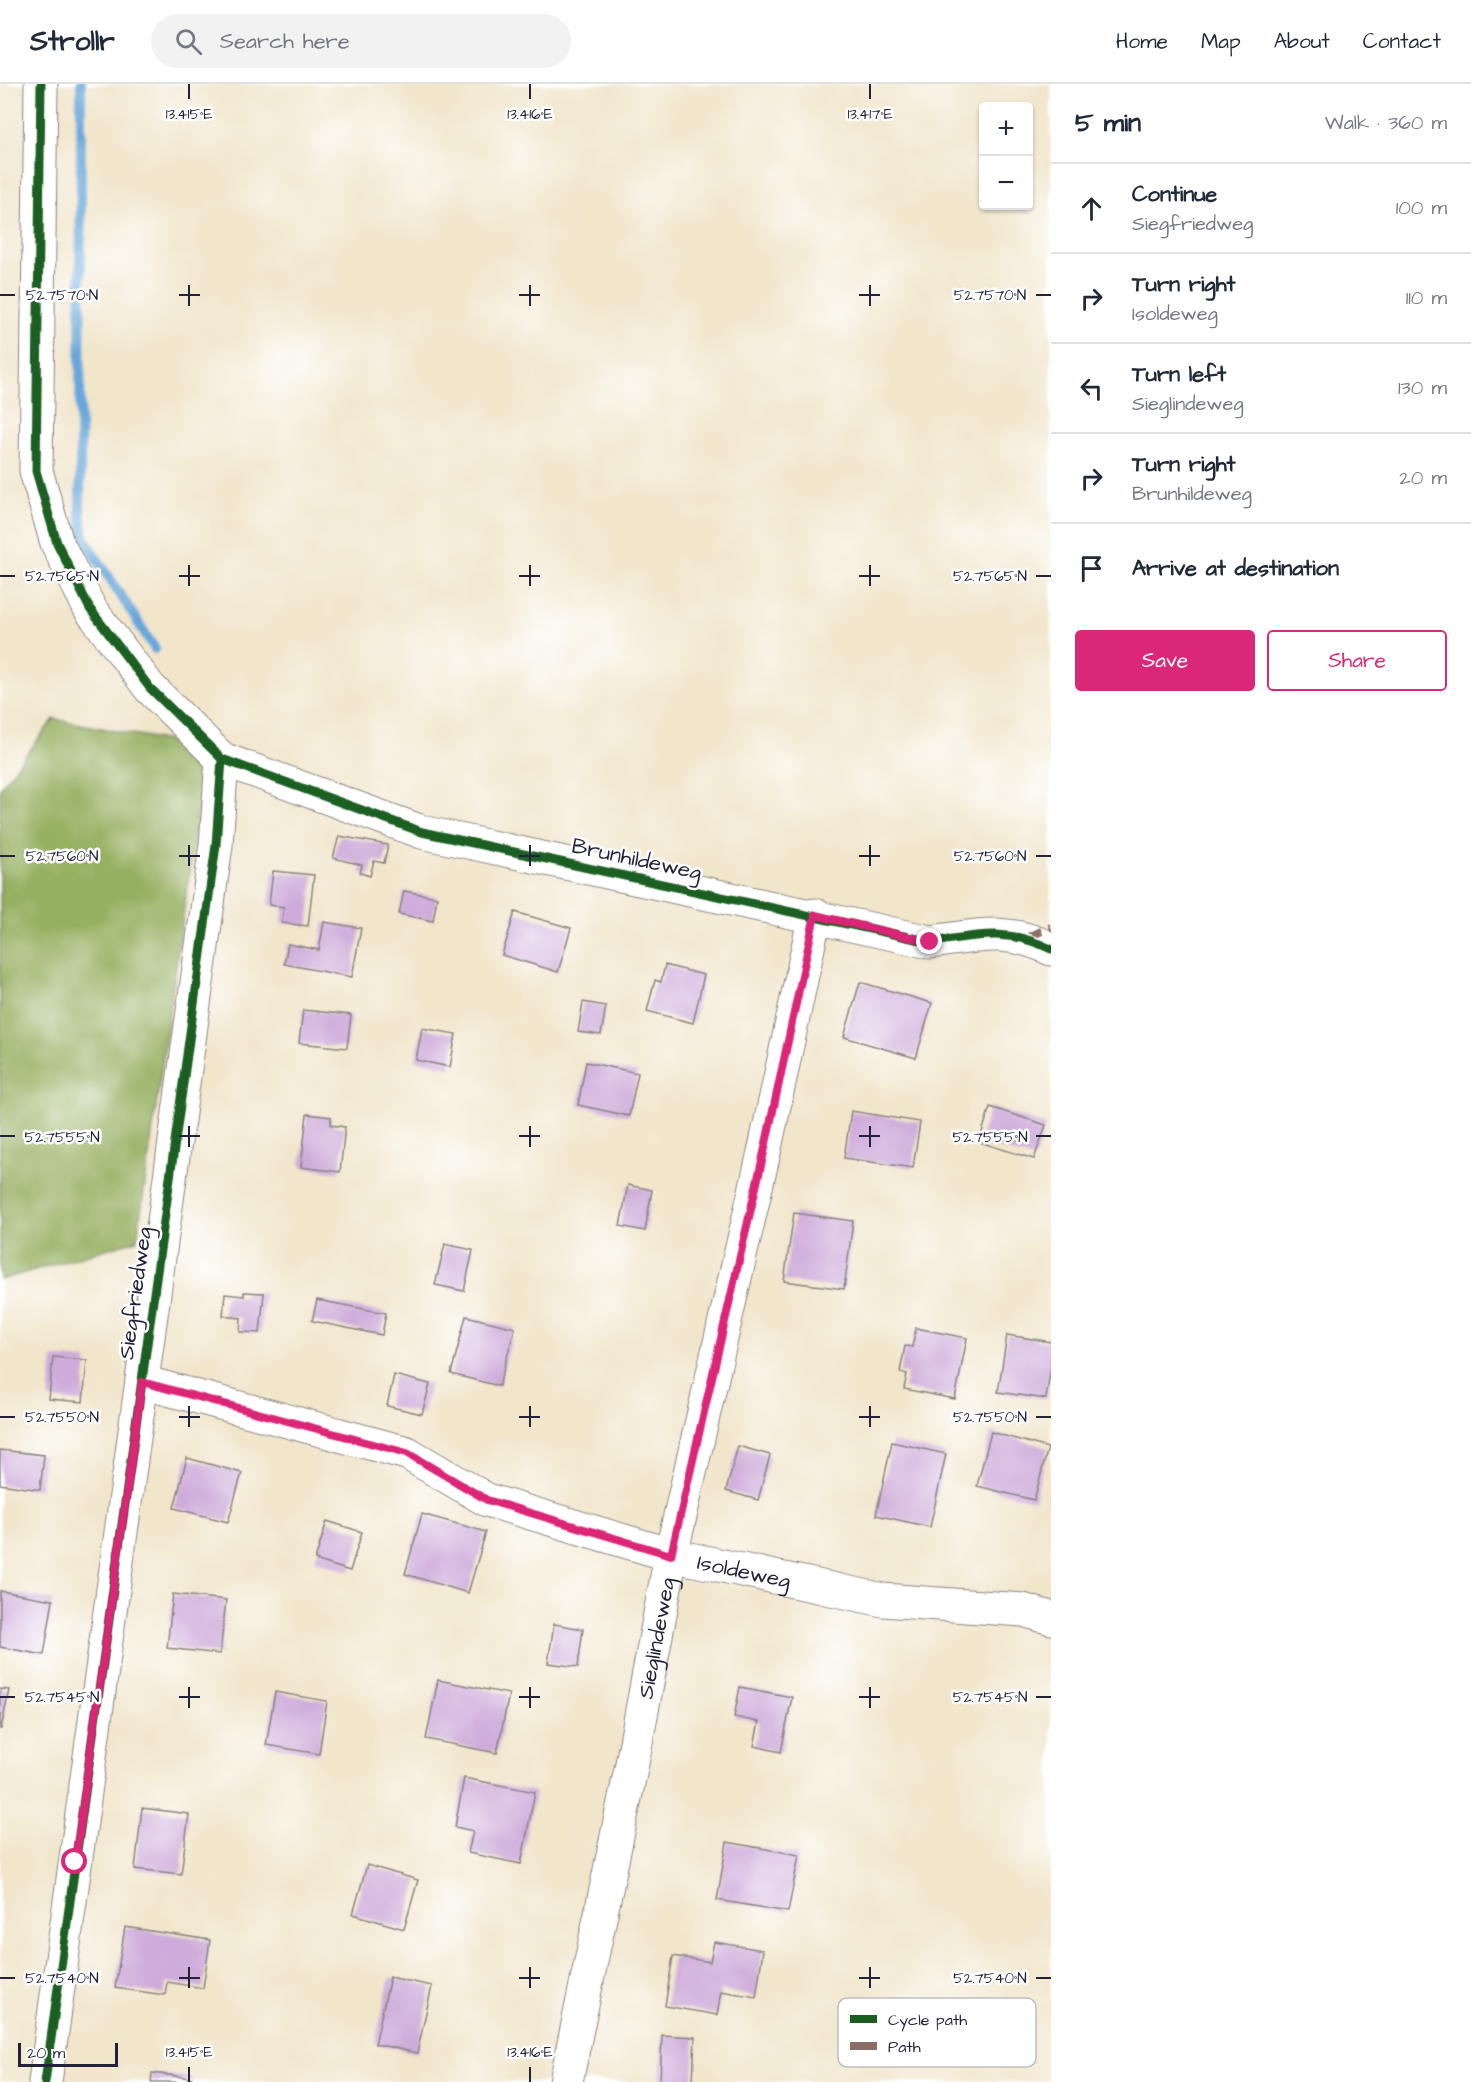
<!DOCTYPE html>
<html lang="en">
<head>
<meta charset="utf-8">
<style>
  :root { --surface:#fff; --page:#f2f2f3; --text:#1f2937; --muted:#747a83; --line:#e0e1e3; --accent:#db2777 }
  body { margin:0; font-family:"Architects Daughter",sans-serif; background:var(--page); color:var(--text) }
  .controls { position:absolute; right:18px; top:18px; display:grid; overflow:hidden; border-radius:6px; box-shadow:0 2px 4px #0004 }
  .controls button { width:54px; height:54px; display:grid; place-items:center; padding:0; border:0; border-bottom:2px solid var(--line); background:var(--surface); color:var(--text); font:30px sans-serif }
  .scale { position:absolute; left:18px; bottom:15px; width:100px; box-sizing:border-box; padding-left:6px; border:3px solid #22223b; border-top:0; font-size:16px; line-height:21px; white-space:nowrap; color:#22223b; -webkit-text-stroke:4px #fff; paint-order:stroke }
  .stop { position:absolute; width:18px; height:18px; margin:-14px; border:4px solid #db2777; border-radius:50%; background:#fff }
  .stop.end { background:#db2777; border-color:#fff; box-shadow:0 2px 6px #0008 }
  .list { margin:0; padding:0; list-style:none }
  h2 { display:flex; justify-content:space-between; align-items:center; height:78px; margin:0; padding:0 24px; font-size:26px }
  h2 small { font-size:20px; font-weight:400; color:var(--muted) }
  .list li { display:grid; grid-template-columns:39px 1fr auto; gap:18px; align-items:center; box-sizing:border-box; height:90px; padding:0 24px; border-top:2px solid var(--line) }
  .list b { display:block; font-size:22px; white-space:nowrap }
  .list p { margin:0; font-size:20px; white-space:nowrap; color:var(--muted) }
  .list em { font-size:20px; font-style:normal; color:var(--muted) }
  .actions { display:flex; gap:12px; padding:18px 24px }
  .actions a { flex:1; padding:14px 0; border:2px solid var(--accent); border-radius:6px; text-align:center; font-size:21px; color:var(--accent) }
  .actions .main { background:var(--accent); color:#fff }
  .icon { flex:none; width:33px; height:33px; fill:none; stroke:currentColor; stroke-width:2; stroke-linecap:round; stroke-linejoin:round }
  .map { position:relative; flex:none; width:1051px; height:1998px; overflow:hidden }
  header { display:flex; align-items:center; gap:36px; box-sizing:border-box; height:84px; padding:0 30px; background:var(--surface); border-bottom:2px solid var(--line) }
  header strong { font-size:28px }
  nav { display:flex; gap:33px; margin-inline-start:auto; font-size:21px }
  .search { width:420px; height:54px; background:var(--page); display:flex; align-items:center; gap:15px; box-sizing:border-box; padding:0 21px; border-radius:33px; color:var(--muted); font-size:22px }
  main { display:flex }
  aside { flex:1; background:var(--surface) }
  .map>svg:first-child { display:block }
</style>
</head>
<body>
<header>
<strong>Strollr</strong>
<div class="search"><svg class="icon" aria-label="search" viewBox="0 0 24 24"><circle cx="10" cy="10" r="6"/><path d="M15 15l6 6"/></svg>Search here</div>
<nav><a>Home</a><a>Map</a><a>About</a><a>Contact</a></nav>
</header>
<main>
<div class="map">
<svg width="1051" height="1998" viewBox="0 0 1051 1998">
  <rect width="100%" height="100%" fill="#fff"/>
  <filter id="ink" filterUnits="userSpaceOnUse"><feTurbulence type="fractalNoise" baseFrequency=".0167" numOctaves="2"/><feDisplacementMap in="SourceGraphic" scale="12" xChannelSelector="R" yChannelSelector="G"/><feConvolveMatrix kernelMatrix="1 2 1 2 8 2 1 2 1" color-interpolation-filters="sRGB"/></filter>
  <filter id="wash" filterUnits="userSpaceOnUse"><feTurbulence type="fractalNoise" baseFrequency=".008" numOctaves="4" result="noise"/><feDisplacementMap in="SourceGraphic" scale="24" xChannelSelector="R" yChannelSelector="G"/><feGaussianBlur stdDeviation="1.35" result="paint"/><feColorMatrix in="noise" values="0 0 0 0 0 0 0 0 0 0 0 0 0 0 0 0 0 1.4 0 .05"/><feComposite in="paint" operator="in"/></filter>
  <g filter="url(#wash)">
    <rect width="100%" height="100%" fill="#f1e5ca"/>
    <!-- forest -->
    <polygon fill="#96b062" stroke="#5c694e" stroke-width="1.5" points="54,635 207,664 137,1156 0,1196 0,704"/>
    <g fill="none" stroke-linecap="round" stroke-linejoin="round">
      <!-- stream -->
      <polyline stroke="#67a7da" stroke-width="10" points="81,0 80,427 84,454 155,565"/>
    </g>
    <g id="blocks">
      <!-- building -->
      <g fill="#ceabda">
        <polygon points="339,752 388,761 384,779 374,777 370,792 360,789 362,781 333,774"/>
        <polygon points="273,787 314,791 308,842 282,839 284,823 269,821"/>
        <polygon points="404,807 437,813 433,837 399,830"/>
        <polygon points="515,828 571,844 558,888 502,871"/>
        <polygon points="324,838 361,844 352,893 284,880 288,860 319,866"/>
        <polygon points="665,881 704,891 693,939 647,927 655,896 661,898"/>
        <polygon points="860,898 932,919 916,974 844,953"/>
        <polygon points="583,918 606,922 601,951 578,948"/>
        <polygon points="303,926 351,931 347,964 299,959"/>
        <polygon points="422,944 456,950 450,983 416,976"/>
        <polygon points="586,978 638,989 629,1032 578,1021"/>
        <polygon points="990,1023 1046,1041 1034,1075 979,1058"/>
        <polygon points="851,1027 920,1038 913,1084 844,1074"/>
        <polygon points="307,1030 331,1033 331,1041 345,1043 340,1088 301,1083"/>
        <polygon points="628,1101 652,1106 645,1147 620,1142"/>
        <polygon points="794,1129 853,1137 844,1205 784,1197"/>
        <polygon points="445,1160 473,1166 464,1207 435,1201"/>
        <polygon points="244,1208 264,1209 260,1249 240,1248 241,1234 223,1232 225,1210 244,1212"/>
        <polygon points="317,1216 386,1229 382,1251 312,1237"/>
        <polygon points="466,1232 515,1244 499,1302 451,1290"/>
        <polygon points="916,1244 967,1254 955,1315 904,1305 907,1290 900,1288 905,1262 912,1263"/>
        <polygon points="1007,1251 1051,1258 1051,1282 1046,1315 998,1308"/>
        <polygon points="53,1273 87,1276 83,1318 49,1315"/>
        <polygon points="394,1291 430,1300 422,1330 387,1322"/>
        <polygon points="991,1348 1048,1364 1034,1416 977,1402"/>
        <polygon points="892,1358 946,1370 930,1443 876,1431"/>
        <polygon points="738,1362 770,1371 758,1416 726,1407"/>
        <polygon points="0,1366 44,1371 40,1406 0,1400"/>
        <polygon points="187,1374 242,1389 228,1438 174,1424"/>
        <polygon points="422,1430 486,1448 468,1509 405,1490"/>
        <polygon points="327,1437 362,1448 350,1487 315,1476"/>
        <polygon points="0,1507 53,1516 44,1571 0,1563"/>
        <polygon points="173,1510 226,1516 220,1570 167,1564"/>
        <polygon points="554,1540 583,1545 578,1583 548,1579"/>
        <polygon points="438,1596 509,1610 497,1669 426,1655"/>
        <polygon points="740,1603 792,1613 781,1668 754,1662 759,1638 734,1633"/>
        <polygon points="0,1605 9,1606 1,1645 0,1645"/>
        <polygon points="275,1608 327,1617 319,1670 266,1661"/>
        <polygon points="464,1694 535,1708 521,1780 468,1769 473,1747 455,1743"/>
        <polygon points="142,1724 189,1730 181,1790 135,1785"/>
        <polygon points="727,1758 799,1771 788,1828 717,1816"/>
        <polygon points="367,1781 418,1796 404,1845 353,1830"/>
        <polygon points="125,1843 210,1856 203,1904 167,1898 165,1911 115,1904"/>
        <polygon points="714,1858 763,1866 756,1913 721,1907 717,1931 665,1922 673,1872 710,1878"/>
        <polygon points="390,1893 432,1902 417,1969 375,1960"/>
        <polygon points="662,1951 695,1953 693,1998 660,1998"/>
        <polygon points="152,1989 192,1994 191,1998 151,1998"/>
      </g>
    </g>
  </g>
  <g filter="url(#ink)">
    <use href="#blocks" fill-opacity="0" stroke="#8a8482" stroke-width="1.5"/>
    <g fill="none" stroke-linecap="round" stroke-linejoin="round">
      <defs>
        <g id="minor">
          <path d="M41 0 36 387 57 459 90 525 150 604 222 675 422 748 930 858C978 852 1006 843 1051 865"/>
          <path id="s1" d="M142 1298 407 1369 487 1416 671 1471 883 1516 1023 1526 1051 1534"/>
          <polyline points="45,1998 216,761 222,675"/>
          <path id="s2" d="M566 1998 632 1680 671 1471 765 1064 815 831"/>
        </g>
      </defs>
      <!-- minor casing -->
      <use href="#minor" stroke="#8a8482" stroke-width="35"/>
      <!-- minor -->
      <use href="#minor" stroke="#fff" stroke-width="33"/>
      <!-- quiet -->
      <polyline stroke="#8d6e63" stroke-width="8" stroke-dasharray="15 8" stroke-linecap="butt" points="1028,853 1051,843"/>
      <defs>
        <g id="cycleway">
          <path d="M41 0 36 387 57 459 90 525 150 604 222 675 422 748 930 858C978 852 1006 843 1051 865"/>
          <polyline points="45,1998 216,761 222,675"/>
        </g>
      </defs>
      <!-- cycleway casing -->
      <use href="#cycleway" stroke="#fff" stroke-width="13"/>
      <!-- cycleway -->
      <use href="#cycleway" stroke="#1b5e20" stroke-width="9"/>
    </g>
  </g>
  <g fill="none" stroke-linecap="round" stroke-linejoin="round" filter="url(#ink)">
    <!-- route -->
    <polyline stroke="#db2777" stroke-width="8" points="75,1778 142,1298 407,1369 487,1416 671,1471 765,1064 815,831 930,858"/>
  </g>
  <!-- ticks -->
  <path fill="none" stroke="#22223b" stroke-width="2" d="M189 0V15M530 0V15M870 0V15M189 201V222M530 201V222M870 201V222M0 211H15M179 211H200M519 211H540M859 211H880M1036 211H1051M189 481V502M530 481V502M870 481V502M0 492H15M179 492H200M519 492H540M859 492H880M1036 492H1051M189 761V782M530 761V782M870 761V782M0 772H15M179 772H200M519 772H540M859 772H880M1036 772H1051M189 1042V1063M530 1042V1063M870 1042V1063M0 1052H15M179 1052H200M519 1052H540M859 1052H880M1036 1052H1051M189 1322V1343M530 1322V1343M870 1322V1343M0 1333H15M179 1333H200M519 1333H540M859 1333H880M1036 1333H1051M189 1603V1624M530 1603V1624M870 1603V1624M0 1613H15M179 1613H200M519 1613H540M859 1613H880M1036 1613H1051M189 1883V1904M530 1883V1904M870 1883V1904M0 1894H15M179 1894H200M519 1894H540M859 1894H880M1036 1894H1051M189 1983V1998M530 1983V1998"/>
  <g text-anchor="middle" stroke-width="5" stroke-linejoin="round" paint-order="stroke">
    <!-- street labels -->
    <g font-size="22" fill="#22223b" stroke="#fff">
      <text transform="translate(637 774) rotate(12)" y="8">Brunhildeweg</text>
      <text transform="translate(134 1209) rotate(-82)" y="8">Siegfriedweg</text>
      <text dy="8" stroke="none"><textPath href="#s1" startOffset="634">Isoldeweg</textPath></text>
      <text dy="8" stroke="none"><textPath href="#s2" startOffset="453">Sieglindeweg</textPath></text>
    </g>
  </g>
  <!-- legend -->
  <rect x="838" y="1914" width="198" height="69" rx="9" fill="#fff" stroke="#bdbdc4" stroke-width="1.5"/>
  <rect x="850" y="1931" width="27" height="8" fill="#1b5e20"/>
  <rect x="850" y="1958" width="27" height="8" fill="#8d6e63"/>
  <g font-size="16" fill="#22223b">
    <text x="888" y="1941">Cycle path</text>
    <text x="888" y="1968">Path</text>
  </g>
  <g font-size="15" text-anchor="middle" fill="#22223b" stroke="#fff" stroke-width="5" stroke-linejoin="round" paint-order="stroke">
    <text x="189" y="35">13.415°E</text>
    <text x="530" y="35">13.416°E</text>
    <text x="870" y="35">13.417°E</text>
    <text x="62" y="216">52.7570°N</text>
    <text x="990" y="216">52.7570°N</text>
    <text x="62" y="497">52.7565°N</text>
    <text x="990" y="497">52.7565°N</text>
    <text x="62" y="777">52.7560°N</text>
    <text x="990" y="777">52.7560°N</text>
    <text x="62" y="1058">52.7555°N</text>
    <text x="990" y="1058">52.7555°N</text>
    <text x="62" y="1338">52.7550°N</text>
    <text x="990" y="1338">52.7550°N</text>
    <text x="62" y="1618">52.7545°N</text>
    <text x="990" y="1618">52.7545°N</text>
    <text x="62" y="1899">52.7540°N</text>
    <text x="990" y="1899">52.7540°N</text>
    <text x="189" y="1973">13.415°E</text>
    <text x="530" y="1973">13.416°E</text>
  </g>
</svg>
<div class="controls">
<button>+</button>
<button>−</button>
</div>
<div class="scale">20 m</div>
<div class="stop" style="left:75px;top:1778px"></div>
<div class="stop end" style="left:930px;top:858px"></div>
</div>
<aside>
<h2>5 min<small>Walk · 360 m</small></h2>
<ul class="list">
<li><svg class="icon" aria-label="ahead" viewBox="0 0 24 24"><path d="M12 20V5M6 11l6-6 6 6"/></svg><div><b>Continue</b><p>Siegfriedweg</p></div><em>100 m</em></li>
<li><svg class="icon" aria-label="right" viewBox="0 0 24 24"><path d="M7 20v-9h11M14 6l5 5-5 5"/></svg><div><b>Turn right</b><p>Isoldeweg</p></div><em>110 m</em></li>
<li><svg class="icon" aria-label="left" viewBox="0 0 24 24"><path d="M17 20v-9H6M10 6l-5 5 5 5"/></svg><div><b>Turn left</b><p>Sieglindeweg</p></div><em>130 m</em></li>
<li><svg class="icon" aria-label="right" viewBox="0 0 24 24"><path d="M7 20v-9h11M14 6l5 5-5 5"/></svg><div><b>Turn right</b><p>Brunhildeweg</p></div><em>20 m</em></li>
<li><svg class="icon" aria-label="arrive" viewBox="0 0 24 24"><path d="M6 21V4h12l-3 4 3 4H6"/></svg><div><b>Arrive at destination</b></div></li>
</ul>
<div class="actions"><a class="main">Save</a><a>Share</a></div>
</aside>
</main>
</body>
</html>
